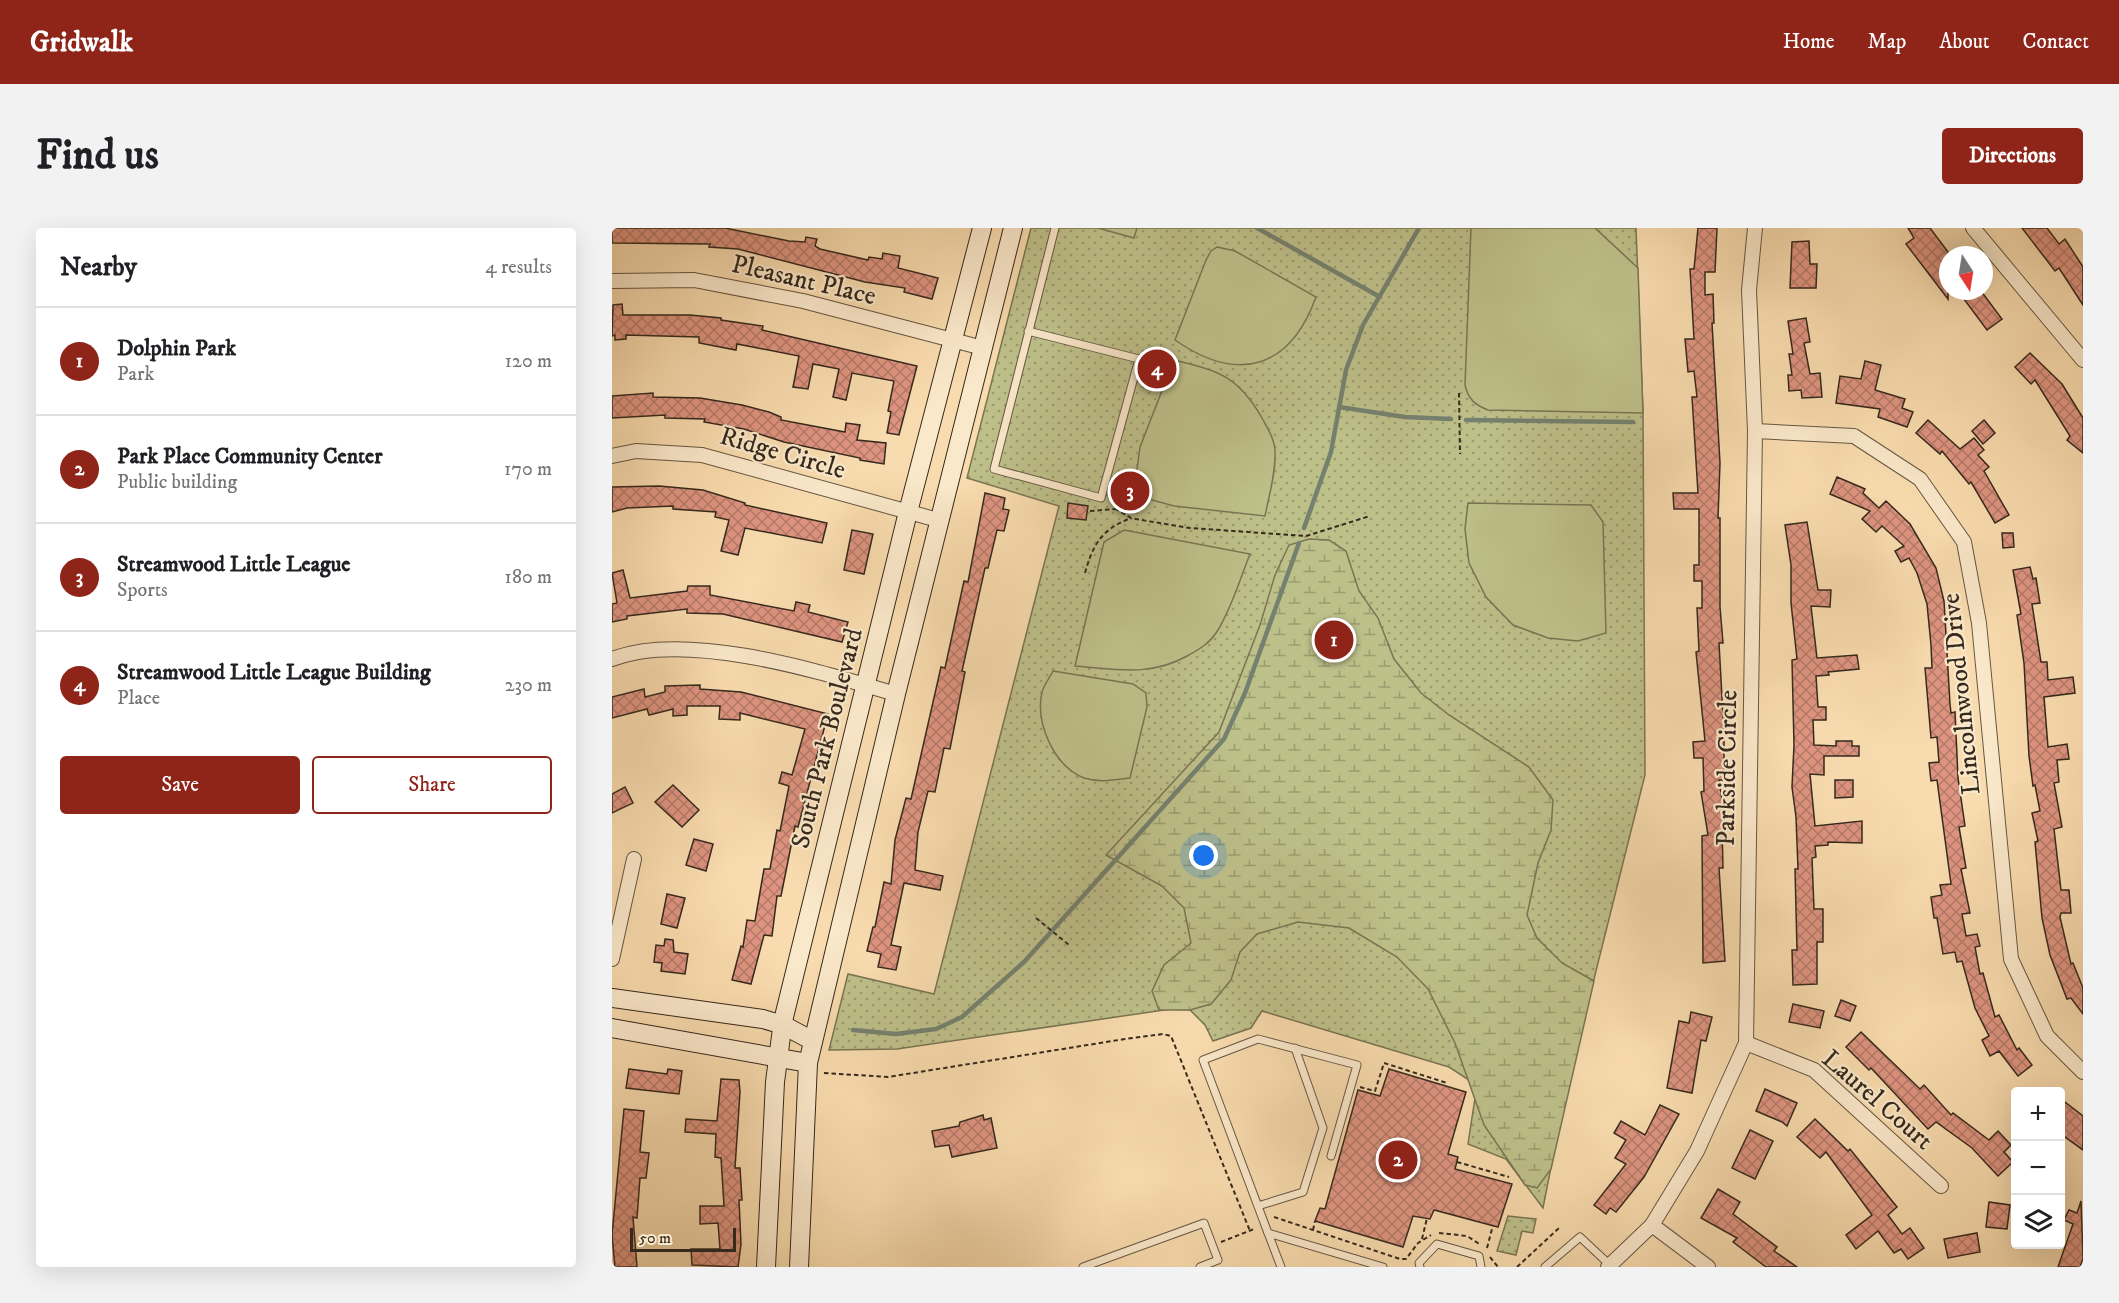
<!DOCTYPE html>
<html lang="en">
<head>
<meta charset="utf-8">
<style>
  :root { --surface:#fff; --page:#f2f2f2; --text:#202124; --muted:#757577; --line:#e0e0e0; --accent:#8f2418 }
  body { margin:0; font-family:"IM FELL DW Pica",serif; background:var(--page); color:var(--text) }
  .controls { position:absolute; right:18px; bottom:18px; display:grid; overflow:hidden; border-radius:6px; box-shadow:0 6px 24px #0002 }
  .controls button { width:54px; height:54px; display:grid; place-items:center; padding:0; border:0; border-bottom:2px solid var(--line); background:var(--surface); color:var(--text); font:30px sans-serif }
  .compass { position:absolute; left:1327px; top:18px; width:54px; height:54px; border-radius:50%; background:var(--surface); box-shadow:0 6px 24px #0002; rotate:168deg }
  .scale { position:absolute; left:18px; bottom:15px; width:106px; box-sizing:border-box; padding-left:6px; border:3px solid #36291d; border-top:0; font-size:16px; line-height:21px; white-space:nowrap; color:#36291d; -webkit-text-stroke:4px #fae8ca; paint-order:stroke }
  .you { position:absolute; left:592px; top:628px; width:21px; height:21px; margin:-15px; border:4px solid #fff; border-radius:50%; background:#1a73e8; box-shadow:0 0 0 9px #1a73e833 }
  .badge { display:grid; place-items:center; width:39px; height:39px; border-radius:50%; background:var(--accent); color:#fff; font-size:20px; font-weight:700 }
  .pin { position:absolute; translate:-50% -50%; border:3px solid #fff; box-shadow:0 2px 6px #0006 }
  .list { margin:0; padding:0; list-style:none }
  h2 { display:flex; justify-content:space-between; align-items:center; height:78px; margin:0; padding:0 24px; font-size:26px }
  h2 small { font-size:20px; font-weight:400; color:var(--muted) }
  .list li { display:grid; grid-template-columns:39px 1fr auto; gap:18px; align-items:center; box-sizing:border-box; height:108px; padding:0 24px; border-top:2px solid var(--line) }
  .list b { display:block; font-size:22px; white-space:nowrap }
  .list p { margin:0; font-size:20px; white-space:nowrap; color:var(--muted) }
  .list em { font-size:20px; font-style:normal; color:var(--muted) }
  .actions { display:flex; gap:12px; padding:18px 24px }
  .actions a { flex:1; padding:14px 0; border:2px solid var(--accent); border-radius:6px; text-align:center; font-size:21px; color:var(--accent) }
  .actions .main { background:var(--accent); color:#fff }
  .icon { flex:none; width:33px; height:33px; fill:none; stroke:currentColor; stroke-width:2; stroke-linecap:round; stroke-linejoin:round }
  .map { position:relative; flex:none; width:1471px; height:1039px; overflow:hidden; border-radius:6px }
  header { display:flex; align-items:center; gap:36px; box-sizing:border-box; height:84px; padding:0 30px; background:var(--accent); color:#fff }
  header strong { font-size:28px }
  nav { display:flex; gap:33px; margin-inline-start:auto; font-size:21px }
  .intro { display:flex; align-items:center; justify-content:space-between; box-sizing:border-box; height:144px; padding:0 36px }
  h1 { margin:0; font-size:42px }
  .button { padding:15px 27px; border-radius:6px; background:var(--accent); color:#fff; font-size:21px; font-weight:700 }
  main { display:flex; gap:36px; padding:0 36px }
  aside { flex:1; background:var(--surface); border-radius:6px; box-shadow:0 6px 24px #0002 }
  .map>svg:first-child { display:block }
</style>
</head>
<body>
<header>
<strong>Gridwalk</strong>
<nav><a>Home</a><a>Map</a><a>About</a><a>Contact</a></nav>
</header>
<div class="intro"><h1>Find us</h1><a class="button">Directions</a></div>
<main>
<aside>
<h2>Nearby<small>4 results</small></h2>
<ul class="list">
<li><span class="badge">1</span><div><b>Dolphin Park</b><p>Park</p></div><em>120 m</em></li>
<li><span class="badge">2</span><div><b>Park Place Community Center</b><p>Public building</p></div><em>170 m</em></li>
<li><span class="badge">3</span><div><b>Streamwood Little League</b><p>Sports</p></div><em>180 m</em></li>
<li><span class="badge">4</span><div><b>Streamwood Little League Building</b><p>Place</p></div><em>230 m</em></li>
</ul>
<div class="actions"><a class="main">Save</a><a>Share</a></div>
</aside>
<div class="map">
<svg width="1471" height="1039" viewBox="0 0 1471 1039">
  <defs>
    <pattern id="grass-dots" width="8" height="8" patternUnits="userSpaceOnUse" patternTransform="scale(1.5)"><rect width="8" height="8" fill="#bec08a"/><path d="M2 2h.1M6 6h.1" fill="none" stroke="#9b9c70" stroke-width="1.8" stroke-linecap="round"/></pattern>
    <pattern id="wetland-marsh" width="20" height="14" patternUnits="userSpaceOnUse" patternTransform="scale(1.5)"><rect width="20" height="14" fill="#bec08a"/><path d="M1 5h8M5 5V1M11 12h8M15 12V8" fill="none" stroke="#9b9c70"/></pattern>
    <pattern id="building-cross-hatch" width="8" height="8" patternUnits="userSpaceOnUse" patternTransform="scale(1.5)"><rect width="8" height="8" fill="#de9480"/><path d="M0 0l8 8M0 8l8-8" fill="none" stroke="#b57968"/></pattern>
  </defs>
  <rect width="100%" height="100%" fill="#f8dbae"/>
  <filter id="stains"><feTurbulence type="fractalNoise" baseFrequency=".00333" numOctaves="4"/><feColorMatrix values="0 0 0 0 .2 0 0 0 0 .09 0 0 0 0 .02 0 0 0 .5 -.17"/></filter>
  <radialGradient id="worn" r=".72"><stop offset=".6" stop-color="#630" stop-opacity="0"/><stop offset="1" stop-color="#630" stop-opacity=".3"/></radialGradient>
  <!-- grass -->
  <g fill="url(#grass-dots)" stroke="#7a7454" stroke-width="1.5">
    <polygon points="419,0 1024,0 1031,185 1033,547 954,863 931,980 894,931 856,916 863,870 857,852 837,839 650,783 639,800 601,813 593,797 578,782 559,781 285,821 217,822 236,746 322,766 447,278 355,250"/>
    <polygon points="896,988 924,991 921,1005 910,1003 904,1027 885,1023"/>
  </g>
  <!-- wetland -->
  <polygon fill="url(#wetland-marsh)" stroke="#7a7454" stroke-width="1.5" points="697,311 717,312 734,323 747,363 766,390 782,431 809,465 837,487 917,539 941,572 939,602 926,635 915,687 925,710 950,735 982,753 939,941 925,960 913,957 872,897 843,815 816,761 785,729 737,700 686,694 645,706 628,724 619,752 599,776 578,782 547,782 540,763 552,737 579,715 572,680 550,658 494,627 607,504 648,397 663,347 677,317"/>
  <!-- pitch -->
  <g fill="#bec08a" stroke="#7a7454" stroke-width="1.5">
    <polygon points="486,0 525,0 522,10"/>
    <path d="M859 0H983L1026 40 1031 185 876 182C863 177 856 171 853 157Z"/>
    <path d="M605 19 623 23 704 69C678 141 626 156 563 112L594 32 599 23Z"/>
    <path d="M562 132C607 143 626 148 650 190 656 201 663 212 663 224 664 245 657 267 653 288L562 278 533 270 529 272 531 275 516 284 501 257 518 248 519 251 524 249 528 219Z"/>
    <polygon points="856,275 979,277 991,294 994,405 966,413 936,410 901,397 874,369 857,335 853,301"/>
    <path d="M512 302 638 326C628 351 620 379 606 402 598 415 588 421 575 428 538 449 504 441 463 438L492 314Z"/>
    <path d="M441 443 521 456 534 465 535 479 518 550C502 552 488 555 472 550 442 538 423 495 430 464 432 457 438 449 441 443Z"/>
  </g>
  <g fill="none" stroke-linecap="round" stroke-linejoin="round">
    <!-- stream -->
    <g stroke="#75816f" stroke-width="4.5">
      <polyline points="645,0 768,69"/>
      <polyline points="727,179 793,189 839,191"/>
      <polyline points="854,192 1021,194"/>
      <polyline points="692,300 719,224 734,142 751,97 807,0"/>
      <polyline points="241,802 284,806 324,801 350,789 412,734 612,511 633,465 687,315"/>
    </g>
  </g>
  <!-- building -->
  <g fill="url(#building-cross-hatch)" stroke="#36291d" stroke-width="1.5">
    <polygon points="0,0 113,0 177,13 193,14 194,9 205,11 203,18 208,21 256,32 257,29 270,31 271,25 288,28 286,40 326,50 320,71 292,64 293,60 253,54 126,21 97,19 98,16 0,15"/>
    <polygon points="1086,0 1105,0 1103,44 1093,44 1093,67 1101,66 1102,95 1100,95 1108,235 1106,290 1108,290 1108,379 1111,415 1107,415 1112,506 1112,552 1107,552 1114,597 1110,598 1111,640 1107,640 1113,733 1091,735 1090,608 1096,607 1089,564 1092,563 1091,530 1082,530 1081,514 1093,513 1084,424 1087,423 1085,380 1090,380 1090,353 1082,353 1082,337 1087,337 1087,281 1062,281 1061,265 1086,265 1080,169 1085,169 1082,143 1076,144 1073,111 1082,111 1078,41 1082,41"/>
    <polygon points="1296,0 1318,0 1336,24 1336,71 1294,16 1302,10"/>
    <polygon points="1410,0 1435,0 1447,16 1453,11 1471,39 1471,77 1447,40 1443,43"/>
    <polygon points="1197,13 1198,36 1205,36 1204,60 1178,60 1180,14"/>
    <polygon points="1346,63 1369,63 1390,91 1375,102"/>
    <polygon points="10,76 11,87 78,87 109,90 109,92 151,98 150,102 305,138 287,207 275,205 279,184 276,183 282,153 240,145 234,172 221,169 227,141 201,136 196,161 181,159 187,128 125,116 124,122 87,115 87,109 14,107 14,111 3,112 3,107 0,108 1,77"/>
    <polygon points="1194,90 1198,114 1192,115 1198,146 1208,145 1210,169 1190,170 1189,162 1177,163 1176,147 1180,147 1177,126 1181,126 1176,93"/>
    <polygon points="1418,125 1450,156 1471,190 1471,225 1455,212 1458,208 1423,152 1419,156 1403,139"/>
    <polygon points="539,126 559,132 552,155 532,150"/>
    <polygon points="1253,133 1269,137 1263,162 1293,171 1290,180 1301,184 1295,199 1266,189 1268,181 1224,175 1228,148 1249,151"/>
    <polygon points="41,165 41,169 88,170 130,177 157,184 169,189 169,192 233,204 234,195 248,197 245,212 274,215 272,236 248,232 248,230 172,214 132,201 92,194 93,191 53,190 53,187 0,190 0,168"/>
    <polygon points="1316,192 1348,221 1362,210 1372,222 1366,227 1377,239 1372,243 1397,287 1383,295 1359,254 1357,256 1330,223 1328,226 1304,205"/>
    <polygon points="1372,192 1383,205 1371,216 1360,203"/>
    <polygon points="1225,249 1253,261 1251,265 1267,280 1274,273 1298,296 1324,340 1332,373 1338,476 1339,485 1343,484 1346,550 1353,598 1347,599 1354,640 1349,641 1358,685 1350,686 1354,708 1365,706 1368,718 1363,719 1368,746 1371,745 1383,789 1387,787 1405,822 1407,820 1420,837 1406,848 1387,823 1378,828 1370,812 1377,808 1363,780 1350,733 1345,734 1343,724 1331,726 1325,690 1322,690 1319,669 1330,667 1328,657 1339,656 1325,552 1319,553 1317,535 1327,534 1325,509 1319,510 1313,440 1320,440 1319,417 1315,376 1305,345 1297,330 1289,334 1283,323 1292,318 1270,298 1264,304 1250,291 1258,283 1218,266"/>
    <polygon points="517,250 531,276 515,284 501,259"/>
    <polygon points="47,258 91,262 133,275 133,277 215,295 210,315 133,300 126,327 109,323 117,292 103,289 104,284 61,281 61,278 15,280 0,284 0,259"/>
    <polygon points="373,265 393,270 391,281 397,282 392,303 385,302 376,340 373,340 350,443 353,444 338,521 332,520 323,564 316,563 306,604 303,642 331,648 328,662 292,655 279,717 289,719 284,742 266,739 269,726 255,723 261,699 263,699 272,654 279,656 283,612 294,570 299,571 329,439 333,440 352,353 356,354"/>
    <polygon points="456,275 476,278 474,292 455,290"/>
    <polygon points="1195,294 1206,362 1219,362 1218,379 1199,378 1205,430 1245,427 1247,441 1216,444 1217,447 1204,448 1206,479 1214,479 1214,492 1201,492 1202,517 1224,518 1224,513 1240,513 1240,518 1247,518 1247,528 1212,528 1212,547 1198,546 1203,598 1250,593 1250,615 1216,614 1216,617 1203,618 1204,629 1200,630 1202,681 1211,681 1211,714 1205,714 1205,756 1181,757 1180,722 1185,722 1183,641 1186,641 1184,589 1180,559 1182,517 1180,432 1185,431 1179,375 1179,337 1173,297"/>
    <polygon points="240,302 261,306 252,346 232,342"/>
    <polygon points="1390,305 1401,305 1402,319 1391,320"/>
    <polygon points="1418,339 1421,351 1424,350 1428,375 1420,376 1429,434 1435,434 1436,452 1461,449 1463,465 1432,469 1436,519 1455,516 1457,531 1445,532 1447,554 1442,555 1450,599 1442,601 1449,662 1457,662 1459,685 1449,685 1448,689 1459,736 1461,735 1471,760 1471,786 1459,770 1455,771 1438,727 1430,690 1423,614 1426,613 1420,585 1428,583 1423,557 1421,558 1417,528 1412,435 1405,387 1409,386 1401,342"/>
    <polygon points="11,342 18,370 75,363 76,358 98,358 98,367 182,383 184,374 198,377 196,384 236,394 230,414 111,386 75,385 75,381 15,388 15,391 0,394 0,376 5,375 0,345"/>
    <polygon points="88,457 88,461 129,464 216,486 186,599 183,598 169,668 165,668 160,708 152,707 139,756 120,752 129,718 131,719 135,692 143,693 152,641 158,641 165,602 168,603 177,558 167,555 170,544 180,547 193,501 128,485 128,492 107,491 108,478 75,478 75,487 61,488 61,481 37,487 35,481 0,490 0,469 32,461 33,469 53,464 53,458"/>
    <polygon points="1223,552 1241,552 1241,569 1223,570"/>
    <polygon points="61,557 87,582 70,599 43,574"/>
    <polygon points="13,559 21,575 0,585 0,566"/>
    <polygon points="82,611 101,616 94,643 74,637"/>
    <polygon points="55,666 73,670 65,700 49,696"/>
    <polygon points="53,711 61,712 62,724 76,726 73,746 49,743 50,735 42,734 44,717 52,718"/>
    <polygon points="1229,772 1244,778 1238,793 1223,788"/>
    <polygon points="1181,776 1212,783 1208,800 1177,794"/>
    <polygon points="1079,784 1100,789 1094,813 1089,812 1080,865 1055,860 1067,793 1077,795"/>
    <polygon points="1249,804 1308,861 1312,857 1339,887 1341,885 1377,912 1386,903 1399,917 1392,924 1401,934 1386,948 1360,920 1324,894 1316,901 1259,840 1257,842 1234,819"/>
    <polygon points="17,841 55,846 56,841 70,843 67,866 14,860"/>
    <polygon points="777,841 854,864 836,926 846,929 843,941 900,956 886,999 822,982 818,991 801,988 791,1019 703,993 708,980 713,981 746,862 768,868"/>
    <polygon points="109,851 127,852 128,864 123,940 128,940 130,972 127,972 129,1016 126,1039 80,1037 79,1021 108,1021 106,995 88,996 88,978 112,978 109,930 103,929 104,906 73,904 74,891 105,893"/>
    <polygon points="1153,861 1185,875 1175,898 1170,894 1144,883"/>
    <polygon points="1449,871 1471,888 1471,922 1449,906"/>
    <polygon points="1048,877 1067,886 1032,949 1004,984 998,980 994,986 982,977 1014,936 1003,930 1014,912 1002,905 1009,893 1033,907"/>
    <polygon points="12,881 32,883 28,924 37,925 34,950 28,950 25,990 21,989 25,1039 3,1039 0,1007"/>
    <polygon points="371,887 372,892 379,890 385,920 340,929 337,917 323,919 320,903 347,898 348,894"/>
    <polygon points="1203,891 1236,923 1238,921 1285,979 1276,987 1290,1006 1298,1000 1312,1020 1296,1031 1289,1021 1282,1025 1266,1003 1244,1021 1234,1007 1260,987 1214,924 1208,930 1185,909"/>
    <polygon points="1138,902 1161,913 1143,951 1120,940"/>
    <polygon points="1106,961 1128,974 1121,986 1165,1019 1162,1023 1185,1039 1154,1039 1121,1014 1125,1010 1089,990"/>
    <polygon points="1469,973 1471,1030 1468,1039 1446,1039 1461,996 1452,992 1457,982 1465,985"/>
    <polygon points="1377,974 1398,977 1395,1001 1374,999"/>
    <polygon points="1365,1005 1368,1024 1336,1030 1332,1011"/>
  </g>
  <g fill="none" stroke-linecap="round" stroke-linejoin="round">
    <defs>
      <g id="lane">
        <polyline points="416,103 527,131 489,270 382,241 443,0"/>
        <polyline points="646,978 691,964 711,900 683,820"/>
        <polyline points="656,1005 591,832 646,811 745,837 719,928"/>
        <polyline points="471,1039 592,995 606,1032 588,1039"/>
        <polyline points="669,1039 656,1005 771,1039"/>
        <polyline points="808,1039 807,1035 825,1016 867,1028 869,1039"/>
        <polyline points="933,1039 968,1009 998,1037"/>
      </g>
      <g id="street">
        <polyline points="1361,0 1471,132"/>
        <polyline points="0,53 82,52 191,73 371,120"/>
        <polyline points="1143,203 1242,208 1308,251 1352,314 1367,395 1399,731 1435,808 1471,844"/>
        <polyline points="0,228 24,223 90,227 326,292"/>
        <path d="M0 431C75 402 208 444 284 466"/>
        <polyline points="0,731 22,631"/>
        <polyline points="1134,815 1202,842 1329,958"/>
        <polyline points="1040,997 1096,1039"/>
        <polyline points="996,1039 1040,997 1085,923 1134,815 1143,203 1137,62 1143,0"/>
      </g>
      <g id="secondary">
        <polyline points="0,770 151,791 171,797 201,813"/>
        <polyline points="0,800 196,835"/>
        <polyline points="154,1039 163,854 171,793 296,284 370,0"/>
        <polyline points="187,1039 196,835 284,466 401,0"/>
      </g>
    </defs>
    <!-- lane casing -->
    <use href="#lane" stroke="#665641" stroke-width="9"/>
    <!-- street casing -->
    <use href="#street" stroke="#665641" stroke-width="16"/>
    <!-- secondary casing -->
    <use href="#secondary" stroke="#36291d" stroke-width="20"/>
    <!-- path -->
    <g stroke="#36291d" stroke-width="2" stroke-dasharray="4.5 3" stroke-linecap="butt">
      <polyline points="847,165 848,226"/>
      <polyline points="500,273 504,281 519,290 535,293 578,300 694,308 758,288"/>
      <polyline points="478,283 504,281"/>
      <path d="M473 345C481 316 490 301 519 290"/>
      <polyline points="424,690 457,717"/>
      <polyline points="212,845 276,849 513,811 551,806 559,808 638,1003"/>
      <polyline points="748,859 763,863 772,835 835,855"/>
      <polyline points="845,934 897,949"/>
      <polyline points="662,989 788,1031 794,1031 806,1015 819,1007"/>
      <polyline points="701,1002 703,993"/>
      <polyline points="827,1005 855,1008 869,1017"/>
      <polyline points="810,1011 815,990"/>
      <polyline points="609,1014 642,1001"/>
      <polyline points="875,1020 881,997"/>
      <polyline points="878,1029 886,1039"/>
      <polyline points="905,1039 947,1000"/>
    </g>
    <!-- lane -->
    <use href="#lane" stroke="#fae8ca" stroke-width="7"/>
    <!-- street -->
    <use href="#street" stroke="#fae8ca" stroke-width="14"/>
    <!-- secondary -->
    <use href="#secondary" stroke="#fae8ca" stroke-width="18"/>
  </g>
  <g text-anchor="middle" stroke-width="4.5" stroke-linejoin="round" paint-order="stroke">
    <!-- street labels -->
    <g font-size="26" fill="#36291d" stroke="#fae8ca">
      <text transform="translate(192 51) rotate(13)" y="9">Pleasant Place</text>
      <text transform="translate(171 224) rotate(16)" y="9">Ridge Circle</text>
      <text transform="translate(1348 466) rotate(-96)" y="9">Lincolnwood Drive</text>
      <text transform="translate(214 510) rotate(-76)" y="9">South Park Boulevard</text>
      <text transform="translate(1114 540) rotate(-89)" y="9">Parkside Circle</text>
      <text transform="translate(1266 871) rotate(41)" y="9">Laurel Court</text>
    </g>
  </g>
  <rect width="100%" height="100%" filter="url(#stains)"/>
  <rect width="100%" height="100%" fill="url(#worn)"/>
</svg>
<div class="controls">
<button>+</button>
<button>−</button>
<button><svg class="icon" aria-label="layers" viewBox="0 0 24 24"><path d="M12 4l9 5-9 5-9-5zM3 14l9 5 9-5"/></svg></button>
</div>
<svg class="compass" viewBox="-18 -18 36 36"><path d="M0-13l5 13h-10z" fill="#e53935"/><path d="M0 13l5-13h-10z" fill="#757577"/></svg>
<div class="scale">50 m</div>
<div class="you"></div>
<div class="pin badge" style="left:722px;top:412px">1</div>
<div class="pin badge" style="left:786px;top:932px">2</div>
<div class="pin badge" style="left:518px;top:263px">3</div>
<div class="pin badge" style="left:545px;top:141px">4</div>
</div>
</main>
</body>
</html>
